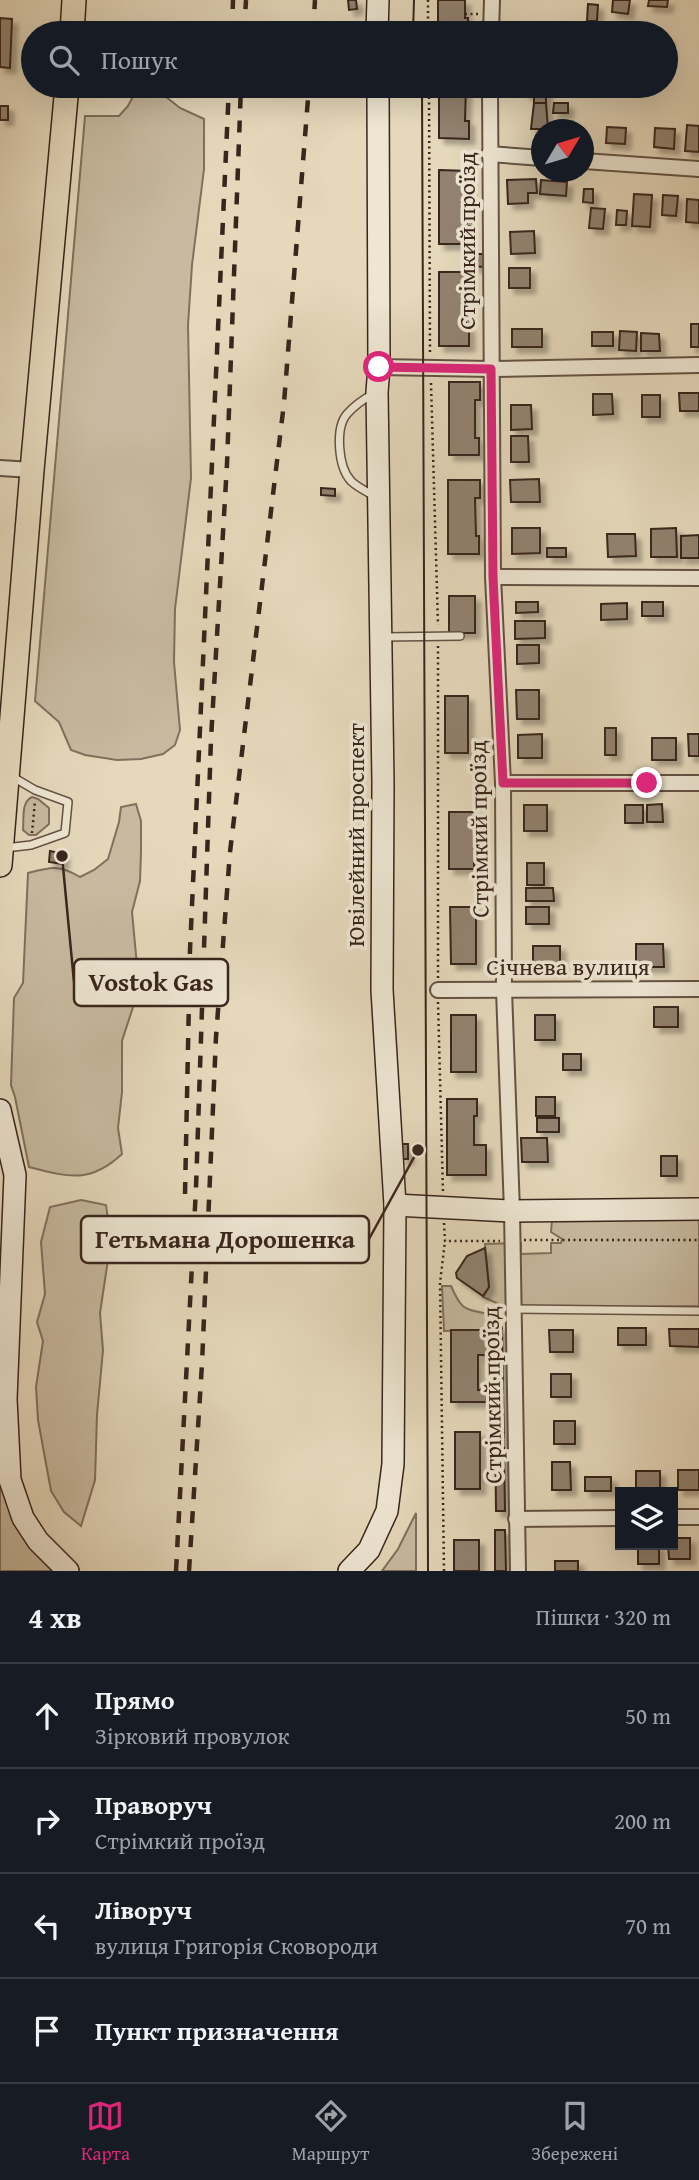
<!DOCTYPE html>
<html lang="uk">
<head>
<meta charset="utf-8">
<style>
  :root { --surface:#171b24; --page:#242831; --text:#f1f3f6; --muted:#9ea1a6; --line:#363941; --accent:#db2777 }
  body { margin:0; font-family:"Gentium Book Plus",serif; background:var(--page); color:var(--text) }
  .controls { position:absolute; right:21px; bottom:21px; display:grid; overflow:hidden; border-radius:0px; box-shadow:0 7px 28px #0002 }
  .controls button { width:63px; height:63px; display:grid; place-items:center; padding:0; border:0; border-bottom:2px solid var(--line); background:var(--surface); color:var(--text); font:35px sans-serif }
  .compass { position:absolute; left:531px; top:119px; width:63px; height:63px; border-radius:50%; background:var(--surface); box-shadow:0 7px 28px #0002; rotate:52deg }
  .stop { position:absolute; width:21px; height:21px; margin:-16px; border:5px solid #db2777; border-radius:50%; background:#fff }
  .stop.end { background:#db2777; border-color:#fff; box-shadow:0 2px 7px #0008 }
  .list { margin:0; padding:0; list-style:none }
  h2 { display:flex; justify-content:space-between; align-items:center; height:91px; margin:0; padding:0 28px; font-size:30px }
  h2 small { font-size:23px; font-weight:400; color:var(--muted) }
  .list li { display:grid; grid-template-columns:46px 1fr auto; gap:21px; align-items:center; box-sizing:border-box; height:105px; padding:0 28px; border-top:2px solid var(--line) }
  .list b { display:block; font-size:26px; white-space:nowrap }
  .list p { margin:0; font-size:23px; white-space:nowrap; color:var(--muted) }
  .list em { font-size:23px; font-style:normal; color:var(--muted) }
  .icon { flex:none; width:38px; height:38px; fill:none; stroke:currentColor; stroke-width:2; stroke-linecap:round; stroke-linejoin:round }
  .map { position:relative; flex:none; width:699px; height:1571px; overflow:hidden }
  .search { position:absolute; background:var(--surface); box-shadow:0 7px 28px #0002; left:21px; right:21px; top:21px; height:77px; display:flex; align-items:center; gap:18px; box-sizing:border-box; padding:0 24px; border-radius:38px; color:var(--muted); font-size:26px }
  .sheet { height:511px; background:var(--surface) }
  nav { display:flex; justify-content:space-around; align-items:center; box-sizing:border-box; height:98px; border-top:2px solid var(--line); background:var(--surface); font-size:19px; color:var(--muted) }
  nav a { display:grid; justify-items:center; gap:4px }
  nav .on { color:var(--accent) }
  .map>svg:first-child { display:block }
</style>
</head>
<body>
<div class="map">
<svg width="699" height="1571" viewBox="0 0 699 1571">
  <defs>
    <filter id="shadow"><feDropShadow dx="5.5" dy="5.5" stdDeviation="2" flood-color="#0004"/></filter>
  </defs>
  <rect width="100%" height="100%" fill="#e5d8bb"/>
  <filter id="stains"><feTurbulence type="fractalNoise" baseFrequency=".00286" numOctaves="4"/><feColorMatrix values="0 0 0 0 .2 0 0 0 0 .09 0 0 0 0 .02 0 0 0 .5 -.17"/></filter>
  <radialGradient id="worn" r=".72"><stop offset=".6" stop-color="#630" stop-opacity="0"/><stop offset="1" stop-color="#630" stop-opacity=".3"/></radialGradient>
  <!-- green -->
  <g fill="#c8baa0" stroke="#80705e" stroke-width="2">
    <polygon points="138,87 161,93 180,108 204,119 204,169 192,265 188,325 191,478 175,609 174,662 180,730 175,745 163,754 141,759 117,760 85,755 71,750 59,722 35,701 85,116 119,116 128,106"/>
    <path d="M32 797 38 799 49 808V824L36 835H29L23 830C24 819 21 802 32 797Z"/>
    <path d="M136 804 141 821V852L140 881 132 912 138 976 134 1004 122 1041V1092L118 1128 122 1154C90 1184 68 1177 29 1167L15 1097 11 1085 14 998 23 983 28 873C50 867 59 864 80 877L94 870 108 859 119 822 121 807Z"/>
    <polygon points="81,1200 106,1205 111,1240 100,1313 103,1350 97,1415 95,1480 81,1526 64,1512 51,1491 38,1420 36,1387 43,1341 37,1322 45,1294 41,1242 50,1207"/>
    <polygon points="699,1218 699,1306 510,1309 483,1297 489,1287 485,1244 521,1243 521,1254 551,1253 551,1243 561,1243 562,1239 551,1232 552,1220"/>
    <path d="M442 1286H451C462 1311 464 1309 489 1314L492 1322 489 1330 444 1331Z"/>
    <polygon points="0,1357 1,1458 57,1571 0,1571"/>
    <polygon points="416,1513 416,1571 382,1571 398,1549"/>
  </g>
  <!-- building -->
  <g fill="#92826f" stroke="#39251c" stroke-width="2" filter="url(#shadow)">
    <polygon points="348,0 356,0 357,9 349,10"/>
    <polygon points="438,0 465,0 465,18 468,18 468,33 438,33"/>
    <polygon points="613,0 630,0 628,14 612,12"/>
    <polygon points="649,0 668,0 667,7 648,6"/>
    <polygon points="588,4 598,5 597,21 587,21"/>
    <polygon points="0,18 12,19 10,68 0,67"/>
    <rect x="666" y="37" width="2" height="24"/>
    <polygon points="439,86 466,86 465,121 469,121 469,139 439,138"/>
    <polygon points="525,86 546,86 546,103 534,103 534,94 525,94"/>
    <polygon points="534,103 546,103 548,129 531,129"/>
    <polygon points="554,103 568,103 568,113 553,113"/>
    <rect x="0" y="106" width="8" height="14"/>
    <polygon points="687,125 699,126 699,152 685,151"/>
    <polygon points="607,127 626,128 625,144 606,143"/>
    <polygon points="655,128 675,129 674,149 654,147"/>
    <polygon points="439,170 470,171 470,188 466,188 466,226 470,226 470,244 439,244"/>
    <polygon points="536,179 537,193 528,193 528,203 508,204 507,180"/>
    <polygon points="541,180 567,182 566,196 540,194"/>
    <polygon points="584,189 593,189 593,203 583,202"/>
    <polygon points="634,194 652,195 650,227 632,226"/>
    <polygon points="663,195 678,196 676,216 662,215"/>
    <polygon points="687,199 699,200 699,223 686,222"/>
    <polygon points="591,208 605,209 603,229 589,228"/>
    <polygon points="617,210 627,211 626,225 616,225"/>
    <polygon points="534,231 535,253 511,254 510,232"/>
    <polygon points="472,254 484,254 484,267 472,266"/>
    <rect x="509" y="268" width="21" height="20"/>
    <polygon points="439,272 470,272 470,290 466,290 466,328 469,328 469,346 439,346"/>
    <rect x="691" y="324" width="8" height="23"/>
    <rect x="512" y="329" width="30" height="18"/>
    <polygon points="620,331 637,332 636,351 619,350"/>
    <rect x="592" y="332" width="21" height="14"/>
    <polygon points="641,333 659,334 660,351 641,351"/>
    <polygon points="449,382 480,382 480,400 475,400 475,438 479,438 479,455 449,455"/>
    <polygon points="679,393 699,393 699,411 680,411"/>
    <polygon points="593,394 612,394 613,414 593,415"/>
    <rect x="642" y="395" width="18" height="22"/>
    <polygon points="511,405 531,405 532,429 511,430"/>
    <polygon points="511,436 528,436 529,462 511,462"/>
    <polygon points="539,479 540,502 511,502 510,480"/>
    <polygon points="448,480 480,480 480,498 475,498 476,536 479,536 479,554 448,554"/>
    <polygon points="321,488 335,489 335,496 321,495"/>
    <polygon points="512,528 540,528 540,553 512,554"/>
    <polygon points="676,528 677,557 651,557 651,529"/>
    <polygon points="607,534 635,534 636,556 608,557"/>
    <polygon points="699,535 699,558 681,558 681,536"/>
    <rect x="547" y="548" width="19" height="9"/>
    <rect x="449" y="596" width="26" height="37"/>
    <polygon points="516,602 538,602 538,612 516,613"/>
    <rect x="642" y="602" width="21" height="14"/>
    <polygon points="627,603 627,619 601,620 601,604"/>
    <polygon points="515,621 545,621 545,638 515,639"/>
    <polygon points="517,645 539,645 539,663 517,664"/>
    <polygon points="516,690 539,690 539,719 517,719"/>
    <rect x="445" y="696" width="23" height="57"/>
    <rect x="605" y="728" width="11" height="27"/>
    <polygon points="542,734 542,758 518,758 518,735"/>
    <polygon points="688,734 699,734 699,756 689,756"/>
    <rect x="652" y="738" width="24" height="22"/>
    <polygon points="662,804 663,822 647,822 647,805"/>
    <rect x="524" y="805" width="23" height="26"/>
    <rect x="625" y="805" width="18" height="18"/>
    <rect x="449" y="812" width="25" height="57"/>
    <polygon points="50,851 64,854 63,864 49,862"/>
    <rect x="527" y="863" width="17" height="22"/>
    <polygon points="526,888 553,888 554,901 526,901"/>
    <polygon points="450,907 476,907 476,964 451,964"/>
    <rect x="526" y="907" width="23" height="17"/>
    <polygon points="636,944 663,944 664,967 636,967"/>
    <rect x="533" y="946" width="27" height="23"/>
    <rect x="654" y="1007" width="24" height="20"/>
    <rect x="451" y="1015" width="25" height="57"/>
    <rect x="535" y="1015" width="20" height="25"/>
    <rect x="563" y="1054" width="18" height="16"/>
    <rect x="536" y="1097" width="19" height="19"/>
    <polygon points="447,1099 477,1099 477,1116 474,1116 474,1145 486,1145 486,1175 447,1175"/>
    <rect x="537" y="1118" width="22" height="14"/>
    <polygon points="521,1138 547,1138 548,1162 522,1162"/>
    <rect x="402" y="1144" width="6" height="15"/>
    <rect x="661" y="1156" width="16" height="20"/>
    <polygon points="485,1248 489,1287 483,1296 457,1278 456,1273 467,1256"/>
    <polygon points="494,1327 502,1327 505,1511 496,1511"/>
    <rect x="618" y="1328" width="28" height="17"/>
    <polygon points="669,1329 699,1329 699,1347 670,1346"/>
    <polygon points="451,1330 489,1330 489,1355 478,1355 478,1390 486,1390 486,1402 451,1402"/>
    <polygon points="549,1330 573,1330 573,1352 550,1352"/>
    <rect x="551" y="1374" width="20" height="23"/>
    <rect x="554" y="1421" width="21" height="23"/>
    <rect x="455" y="1432" width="25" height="57"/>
    <polygon points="552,1462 570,1462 571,1490 552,1490"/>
    <rect x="678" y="1470" width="21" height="20"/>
    <rect x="636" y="1471" width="24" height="19"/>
    <rect x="585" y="1477" width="26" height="14"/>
    <polygon points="495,1530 505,1530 506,1571 495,1571"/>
    <polygon points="673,1538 690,1538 690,1559 669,1559 668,1545 673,1545"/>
    <rect x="454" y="1540" width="25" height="31"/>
    <rect x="638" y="1545" width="21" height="19"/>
    <rect x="555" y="1561" width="23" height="10"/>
  </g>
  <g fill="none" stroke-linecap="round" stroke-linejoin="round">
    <defs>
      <g id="lane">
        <path d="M373 394C364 399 354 406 347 414 335 428 338 467 351 481 357 487 366 491 374 496"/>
        <polyline points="384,637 460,636"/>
        <polyline points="5,848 31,845 65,833 68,802 35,790 11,776"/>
        <polyline points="514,1309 699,1311"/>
      </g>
      <g id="street">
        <polyline points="491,33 492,0"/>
        <polyline points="490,86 493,577 503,783 504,990 512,1211 518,1571"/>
        <polyline points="489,154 542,158"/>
        <polyline points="584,161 699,169"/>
        <polyline points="379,367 491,369 699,365"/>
        <polyline points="0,468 32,470"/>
        <polyline points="493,577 699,578"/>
        <polyline points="503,783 699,783"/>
        <polyline points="438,990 699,989"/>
        <polyline points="673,1517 699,1517"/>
        <polyline points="516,1519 620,1518"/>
      </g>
      <g id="secondary">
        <polyline points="377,33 378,0"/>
        <polyline points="0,1110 15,1175 6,1399 10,1480 23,1518 38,1541 68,1571"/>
        <polyline points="395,1205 512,1211 699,1209"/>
        <polyline points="349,1571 369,1550 387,1511 393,1464 395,1205 382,990 383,782 377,392 379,367 378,86"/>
      </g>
      <g id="primary">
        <polyline points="72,33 74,0"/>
        <polyline points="0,865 32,470 67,86"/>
      </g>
    </defs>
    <!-- lane casing -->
    <use href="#lane" stroke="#645244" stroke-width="10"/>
    <!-- street casing -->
    <use href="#street" stroke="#645244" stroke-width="18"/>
    <!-- secondary casing -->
    <use href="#secondary" stroke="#39251c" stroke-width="24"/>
    <!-- primary casing -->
    <use href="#primary" stroke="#39251c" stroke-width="26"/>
    <!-- path -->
    <g stroke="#39251c" stroke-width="2.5" stroke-dasharray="2 3.5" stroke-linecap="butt">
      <polyline points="428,0 428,33"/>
      <polyline points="465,14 479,14"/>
      <polyline points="429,86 430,355"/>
      <polyline points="466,191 477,191"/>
      <polyline points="466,223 477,223"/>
      <polyline points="431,383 438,625"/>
      <polyline points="32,833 35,801"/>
      <polyline points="438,978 438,645"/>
      <polyline points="438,1002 443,1192"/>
      <polyline points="444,1223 445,1241 500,1241"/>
      <polyline points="524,1240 699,1240"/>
      <polyline points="444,1571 440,1283 445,1241"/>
    </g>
    <!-- lane -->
    <use href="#lane" stroke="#eee6d3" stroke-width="7"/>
    <!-- street -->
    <use href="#street" stroke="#eee6d3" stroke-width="14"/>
    <!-- secondary -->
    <use href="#secondary" stroke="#eee6d3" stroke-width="21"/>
    <!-- primary -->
    <use href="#primary" stroke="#e5d8bb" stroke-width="23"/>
    <!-- tram -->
    <g stroke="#39251c" stroke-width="2">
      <polyline points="413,33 414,0"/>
      <polyline points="422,86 428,1571"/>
    </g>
    <!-- rail -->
    <g stroke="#39251c" stroke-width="4.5" stroke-dasharray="12 12" stroke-linecap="butt">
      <polyline points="232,33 233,0"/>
      <polyline points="244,33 246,0"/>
      <polyline points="313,33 315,0"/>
      <polyline points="185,1194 190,950 229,86"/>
      <polyline points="176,1571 196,1188 211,739 227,464 241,86"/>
      <polyline points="189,1571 202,1364 216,1037 230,852 284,403 309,86"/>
    </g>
  </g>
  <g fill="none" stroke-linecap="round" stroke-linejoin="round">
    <!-- route -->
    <polyline stroke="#db2777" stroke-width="9" points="379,367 491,369 493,577 503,783 647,783"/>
  </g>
  <g text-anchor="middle" stroke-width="7" stroke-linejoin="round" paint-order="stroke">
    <!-- street labels -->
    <g font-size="24" fill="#39251c" stroke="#eee6d3">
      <text transform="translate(467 241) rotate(-90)" y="8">Стрімкий проїзд</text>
      <text transform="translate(479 829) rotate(-91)" y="8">Стрімкий проїзд</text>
      <text transform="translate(356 835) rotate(-90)" y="8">Ювілейний проспект</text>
      <text x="568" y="975">Січнева вулиця</text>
      <text transform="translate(492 1395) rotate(-91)" y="8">Стрімкий проїзд</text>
    </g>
  </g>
  <!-- callouts -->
  <path fill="none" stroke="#39251c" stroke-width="2.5" d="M62 856L74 982M418 1150L369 1239"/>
  <g fill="#39251c" stroke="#eee6d3" stroke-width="2.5">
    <circle cx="62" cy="856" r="7"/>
    <circle cx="418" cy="1150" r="7"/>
  </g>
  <g fill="#eee6d3" stroke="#39251c" stroke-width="2.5">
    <rect x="74" y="959" width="154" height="47" rx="7"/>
    <rect x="81" y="1216" width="288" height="47" rx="7"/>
  </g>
  <g font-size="26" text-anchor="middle" font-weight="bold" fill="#39251c">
    <text x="151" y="991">Vostok Gas</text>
    <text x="225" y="1248">Гетьмана Дорошенка</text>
  </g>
  <rect width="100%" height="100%" filter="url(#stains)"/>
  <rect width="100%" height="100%" fill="url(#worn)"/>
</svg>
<div class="controls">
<button><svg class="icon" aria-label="layers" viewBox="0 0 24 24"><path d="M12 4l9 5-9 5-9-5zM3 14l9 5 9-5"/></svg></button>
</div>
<svg class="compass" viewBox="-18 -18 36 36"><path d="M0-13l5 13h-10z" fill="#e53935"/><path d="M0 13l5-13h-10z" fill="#9ea1a6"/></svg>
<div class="stop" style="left:379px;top:367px"></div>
<div class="stop end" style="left:647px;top:783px"></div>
<div class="search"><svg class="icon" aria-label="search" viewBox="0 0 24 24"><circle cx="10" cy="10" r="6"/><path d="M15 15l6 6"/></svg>Пошук</div>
</div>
<section class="sheet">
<h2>4 хв<small>Пішки · 320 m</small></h2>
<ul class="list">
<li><svg class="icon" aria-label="ahead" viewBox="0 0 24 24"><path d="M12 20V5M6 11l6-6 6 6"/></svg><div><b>Прямо</b><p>Зірковий провулок</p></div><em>50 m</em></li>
<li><svg class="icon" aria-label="right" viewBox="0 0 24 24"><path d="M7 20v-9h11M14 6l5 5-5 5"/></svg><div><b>Праворуч</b><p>Стрімкий проїзд</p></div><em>200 m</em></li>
<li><svg class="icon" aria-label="left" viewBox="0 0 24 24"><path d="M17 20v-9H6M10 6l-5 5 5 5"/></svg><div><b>Ліворуч</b><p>вулиця Григорія Сковороди</p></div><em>70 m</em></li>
<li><svg class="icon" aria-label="arrive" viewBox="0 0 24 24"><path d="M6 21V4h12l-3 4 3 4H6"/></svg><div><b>Пункт призначення</b></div></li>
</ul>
</section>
<nav>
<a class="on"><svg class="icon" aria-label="map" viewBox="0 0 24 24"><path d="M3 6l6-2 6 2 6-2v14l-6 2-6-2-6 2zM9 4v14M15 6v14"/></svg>Карта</a>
<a><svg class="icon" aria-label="directions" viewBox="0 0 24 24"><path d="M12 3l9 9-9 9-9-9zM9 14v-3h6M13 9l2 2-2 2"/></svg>Маршрут</a>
<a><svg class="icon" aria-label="saved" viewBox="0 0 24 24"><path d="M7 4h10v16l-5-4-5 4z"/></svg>Збережені</a>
</nav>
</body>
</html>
